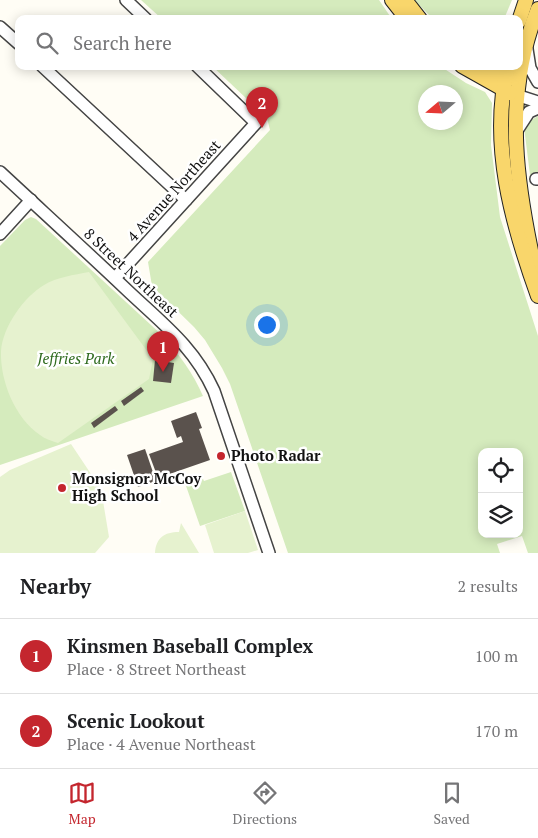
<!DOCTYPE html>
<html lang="en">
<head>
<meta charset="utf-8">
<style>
  :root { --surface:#fff; --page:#f6f6f6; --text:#202124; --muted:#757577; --line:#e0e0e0; --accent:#c4262e }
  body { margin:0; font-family:"PT Serif",serif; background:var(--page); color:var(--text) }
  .controls { position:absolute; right:15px; bottom:15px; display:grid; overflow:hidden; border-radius:10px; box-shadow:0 2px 12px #0003 }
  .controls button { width:45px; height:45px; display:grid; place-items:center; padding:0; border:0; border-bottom:1px solid var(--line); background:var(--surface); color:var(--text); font:25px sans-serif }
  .compass { position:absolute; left:418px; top:85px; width:45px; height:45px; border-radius:50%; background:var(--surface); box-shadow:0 2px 12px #0003; rotate:251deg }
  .you { position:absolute; left:266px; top:324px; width:18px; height:18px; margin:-12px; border:4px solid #fff; border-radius:50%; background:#1a73e8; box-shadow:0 0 0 8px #1a73e833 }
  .badge { display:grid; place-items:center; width:32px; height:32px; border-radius:50%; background:var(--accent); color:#fff; font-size:16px; font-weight:700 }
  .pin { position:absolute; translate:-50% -41px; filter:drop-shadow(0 1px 2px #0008) }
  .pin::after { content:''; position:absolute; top:26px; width:18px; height:15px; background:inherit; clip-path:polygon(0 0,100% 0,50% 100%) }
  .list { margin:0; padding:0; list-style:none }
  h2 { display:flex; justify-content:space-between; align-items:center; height:65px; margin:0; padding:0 20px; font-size:21px }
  h2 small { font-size:16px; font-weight:400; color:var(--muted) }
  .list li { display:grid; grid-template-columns:32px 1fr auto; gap:15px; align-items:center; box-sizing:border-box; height:75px; padding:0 20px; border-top:1px solid var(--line) }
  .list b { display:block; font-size:19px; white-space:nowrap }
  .list p { margin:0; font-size:16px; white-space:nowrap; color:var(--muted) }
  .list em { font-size:16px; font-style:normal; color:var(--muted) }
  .icon { flex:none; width:28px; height:28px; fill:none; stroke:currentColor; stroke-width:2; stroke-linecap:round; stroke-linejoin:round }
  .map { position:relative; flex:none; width:538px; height:553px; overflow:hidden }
  .search { position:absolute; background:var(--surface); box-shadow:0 2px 12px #0003; left:15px; right:15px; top:15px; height:55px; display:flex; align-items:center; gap:12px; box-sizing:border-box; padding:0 18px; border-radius:10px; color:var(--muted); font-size:19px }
  .sheet { height:215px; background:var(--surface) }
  nav { display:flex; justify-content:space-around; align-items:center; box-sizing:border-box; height:70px; border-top:1px solid var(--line); background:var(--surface); font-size:14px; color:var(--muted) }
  nav a { display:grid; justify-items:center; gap:2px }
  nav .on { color:var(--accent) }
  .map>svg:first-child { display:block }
</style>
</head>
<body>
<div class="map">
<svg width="538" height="553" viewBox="0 0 538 553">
  <rect width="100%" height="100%" fill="#fffdf5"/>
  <!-- green -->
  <g fill="#d5ebbd" fill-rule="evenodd">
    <polygon points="141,0 379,0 392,19 162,19"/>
    <polygon points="414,0 512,0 504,19 433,19"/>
    <path d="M212 66H440L466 83 485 92 492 103 491 145 500 217 538 336V553H528L522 536 497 544 500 553H288L230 384 222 368 205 340 194 327 152 286 148 262 270 130 267 118ZM426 92H456V122H426ZM482 452H519V534H482Z"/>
    <polygon points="538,116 538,172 530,175 524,127 528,122"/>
    <path d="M31 217 36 219 164 337C180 356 193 373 203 396L0 465V246L25 220Z"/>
    <polygon points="231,472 245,511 200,526 185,483 202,477 204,481"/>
  </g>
  <!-- pitch -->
  <g fill="#e6f2cf">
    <path d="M89 272 153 359 149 379 58 443C52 441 45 439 40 435 15 418 0 381 1 351 3 326 24 297 44 285 57 277 74 275 89 272Z"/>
    <polygon points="71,444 101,489 109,537 95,553 0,553 0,477 10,470"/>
    <polygon points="245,511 258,550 248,553 214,553 205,525"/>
    <path d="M181 523 199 553H155C156 538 164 532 179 532Z"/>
  </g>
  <!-- building -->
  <g fill="#5a524d">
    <polygon points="155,360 174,363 171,383 153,381"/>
    <polygon points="141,387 144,391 124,406 121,401"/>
    <polygon points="115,406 118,410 94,428 91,423"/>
    <polygon points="196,412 202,428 199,429 210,460 158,478 149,454 183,442 181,436 177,438 171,421"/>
    <polygon points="145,449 156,481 138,487 127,455"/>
  </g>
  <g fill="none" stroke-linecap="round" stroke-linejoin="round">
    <defs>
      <g id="minor">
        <polyline points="126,0 146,19"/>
        <polyline points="0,27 19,44"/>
        <polyline points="527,49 530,68 538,82"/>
        <polyline points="42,66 186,200"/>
        <polyline points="516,95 538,102"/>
        <polyline points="516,132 529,112 538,108"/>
        <path d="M0 172C43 212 86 251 128 291 163 324 194 347 214 391L269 553"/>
        <polyline points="536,179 538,179"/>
        <polyline points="0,234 31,200"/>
        <polyline points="115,278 256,123 197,66"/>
      </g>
      <g id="major">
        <polyline points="392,0 407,19"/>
        <polyline points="405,0 420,19"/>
        <path d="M538 9C501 99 517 191 538 283"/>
        <polyline points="519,21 526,0"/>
        <polyline points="462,66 510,93"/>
        <polyline points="485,66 513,79"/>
        <path d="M508 66C489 143 512 224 538 296"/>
      </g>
    </defs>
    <!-- minor casing -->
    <use href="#minor" stroke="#444" stroke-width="14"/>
    <!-- major casing -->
    <use href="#major" stroke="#222" stroke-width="16"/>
    <!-- minor -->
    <use href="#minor" stroke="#fff" stroke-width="11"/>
    <!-- major -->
    <use href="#major" stroke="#f9d66b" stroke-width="14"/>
  </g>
  <!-- markers -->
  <g fill="#c4262e" stroke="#fff" stroke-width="2">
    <circle cx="221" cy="456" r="5"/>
    <circle cx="62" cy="488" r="5"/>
  </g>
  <g text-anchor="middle" stroke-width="5" stroke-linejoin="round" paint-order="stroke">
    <!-- street labels -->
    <g font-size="15" fill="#111" stroke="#fff">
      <text transform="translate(174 191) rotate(-48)" y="5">4 Avenue Northeast</text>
      <text transform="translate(131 273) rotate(43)" y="5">8 Street Northeast</text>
    </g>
    <!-- park labels -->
    <g font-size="15" font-style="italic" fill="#2f6b1f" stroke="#fff">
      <text x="76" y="364">Jeffries Park</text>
    </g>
    <!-- poi labels -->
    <g font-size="15" font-weight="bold" fill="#111" stroke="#fff" text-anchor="start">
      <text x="231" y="461">Photo Radar</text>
      <text x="72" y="484">Monsignor McCoy<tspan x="72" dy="17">High School</tspan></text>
    </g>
  </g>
</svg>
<div class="controls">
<button><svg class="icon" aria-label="locate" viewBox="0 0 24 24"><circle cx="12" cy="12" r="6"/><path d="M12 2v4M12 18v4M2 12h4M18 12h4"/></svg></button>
<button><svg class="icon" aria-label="layers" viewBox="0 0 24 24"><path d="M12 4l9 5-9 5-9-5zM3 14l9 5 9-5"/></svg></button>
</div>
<svg class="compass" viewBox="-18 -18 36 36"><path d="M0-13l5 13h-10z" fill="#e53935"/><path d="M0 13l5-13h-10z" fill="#757577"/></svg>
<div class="you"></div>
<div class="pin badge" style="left:163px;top:372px">1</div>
<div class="pin badge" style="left:262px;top:128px">2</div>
<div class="search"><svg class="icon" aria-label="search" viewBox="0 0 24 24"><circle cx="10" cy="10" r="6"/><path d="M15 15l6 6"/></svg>Search here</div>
</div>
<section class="sheet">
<h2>Nearby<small>2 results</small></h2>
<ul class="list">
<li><span class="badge">1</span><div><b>Kinsmen Baseball Complex</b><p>Place · 8 Street Northeast</p></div><em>100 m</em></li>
<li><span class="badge">2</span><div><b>Scenic Lookout</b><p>Place · 4 Avenue Northeast</p></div><em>170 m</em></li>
</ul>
</section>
<nav>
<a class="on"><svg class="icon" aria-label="map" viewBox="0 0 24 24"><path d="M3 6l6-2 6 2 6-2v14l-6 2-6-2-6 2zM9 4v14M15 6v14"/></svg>Map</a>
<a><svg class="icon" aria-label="directions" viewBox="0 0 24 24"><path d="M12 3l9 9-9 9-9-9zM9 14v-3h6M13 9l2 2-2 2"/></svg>Directions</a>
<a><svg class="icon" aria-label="saved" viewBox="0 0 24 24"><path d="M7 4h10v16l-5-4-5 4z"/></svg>Saved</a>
</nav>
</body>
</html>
